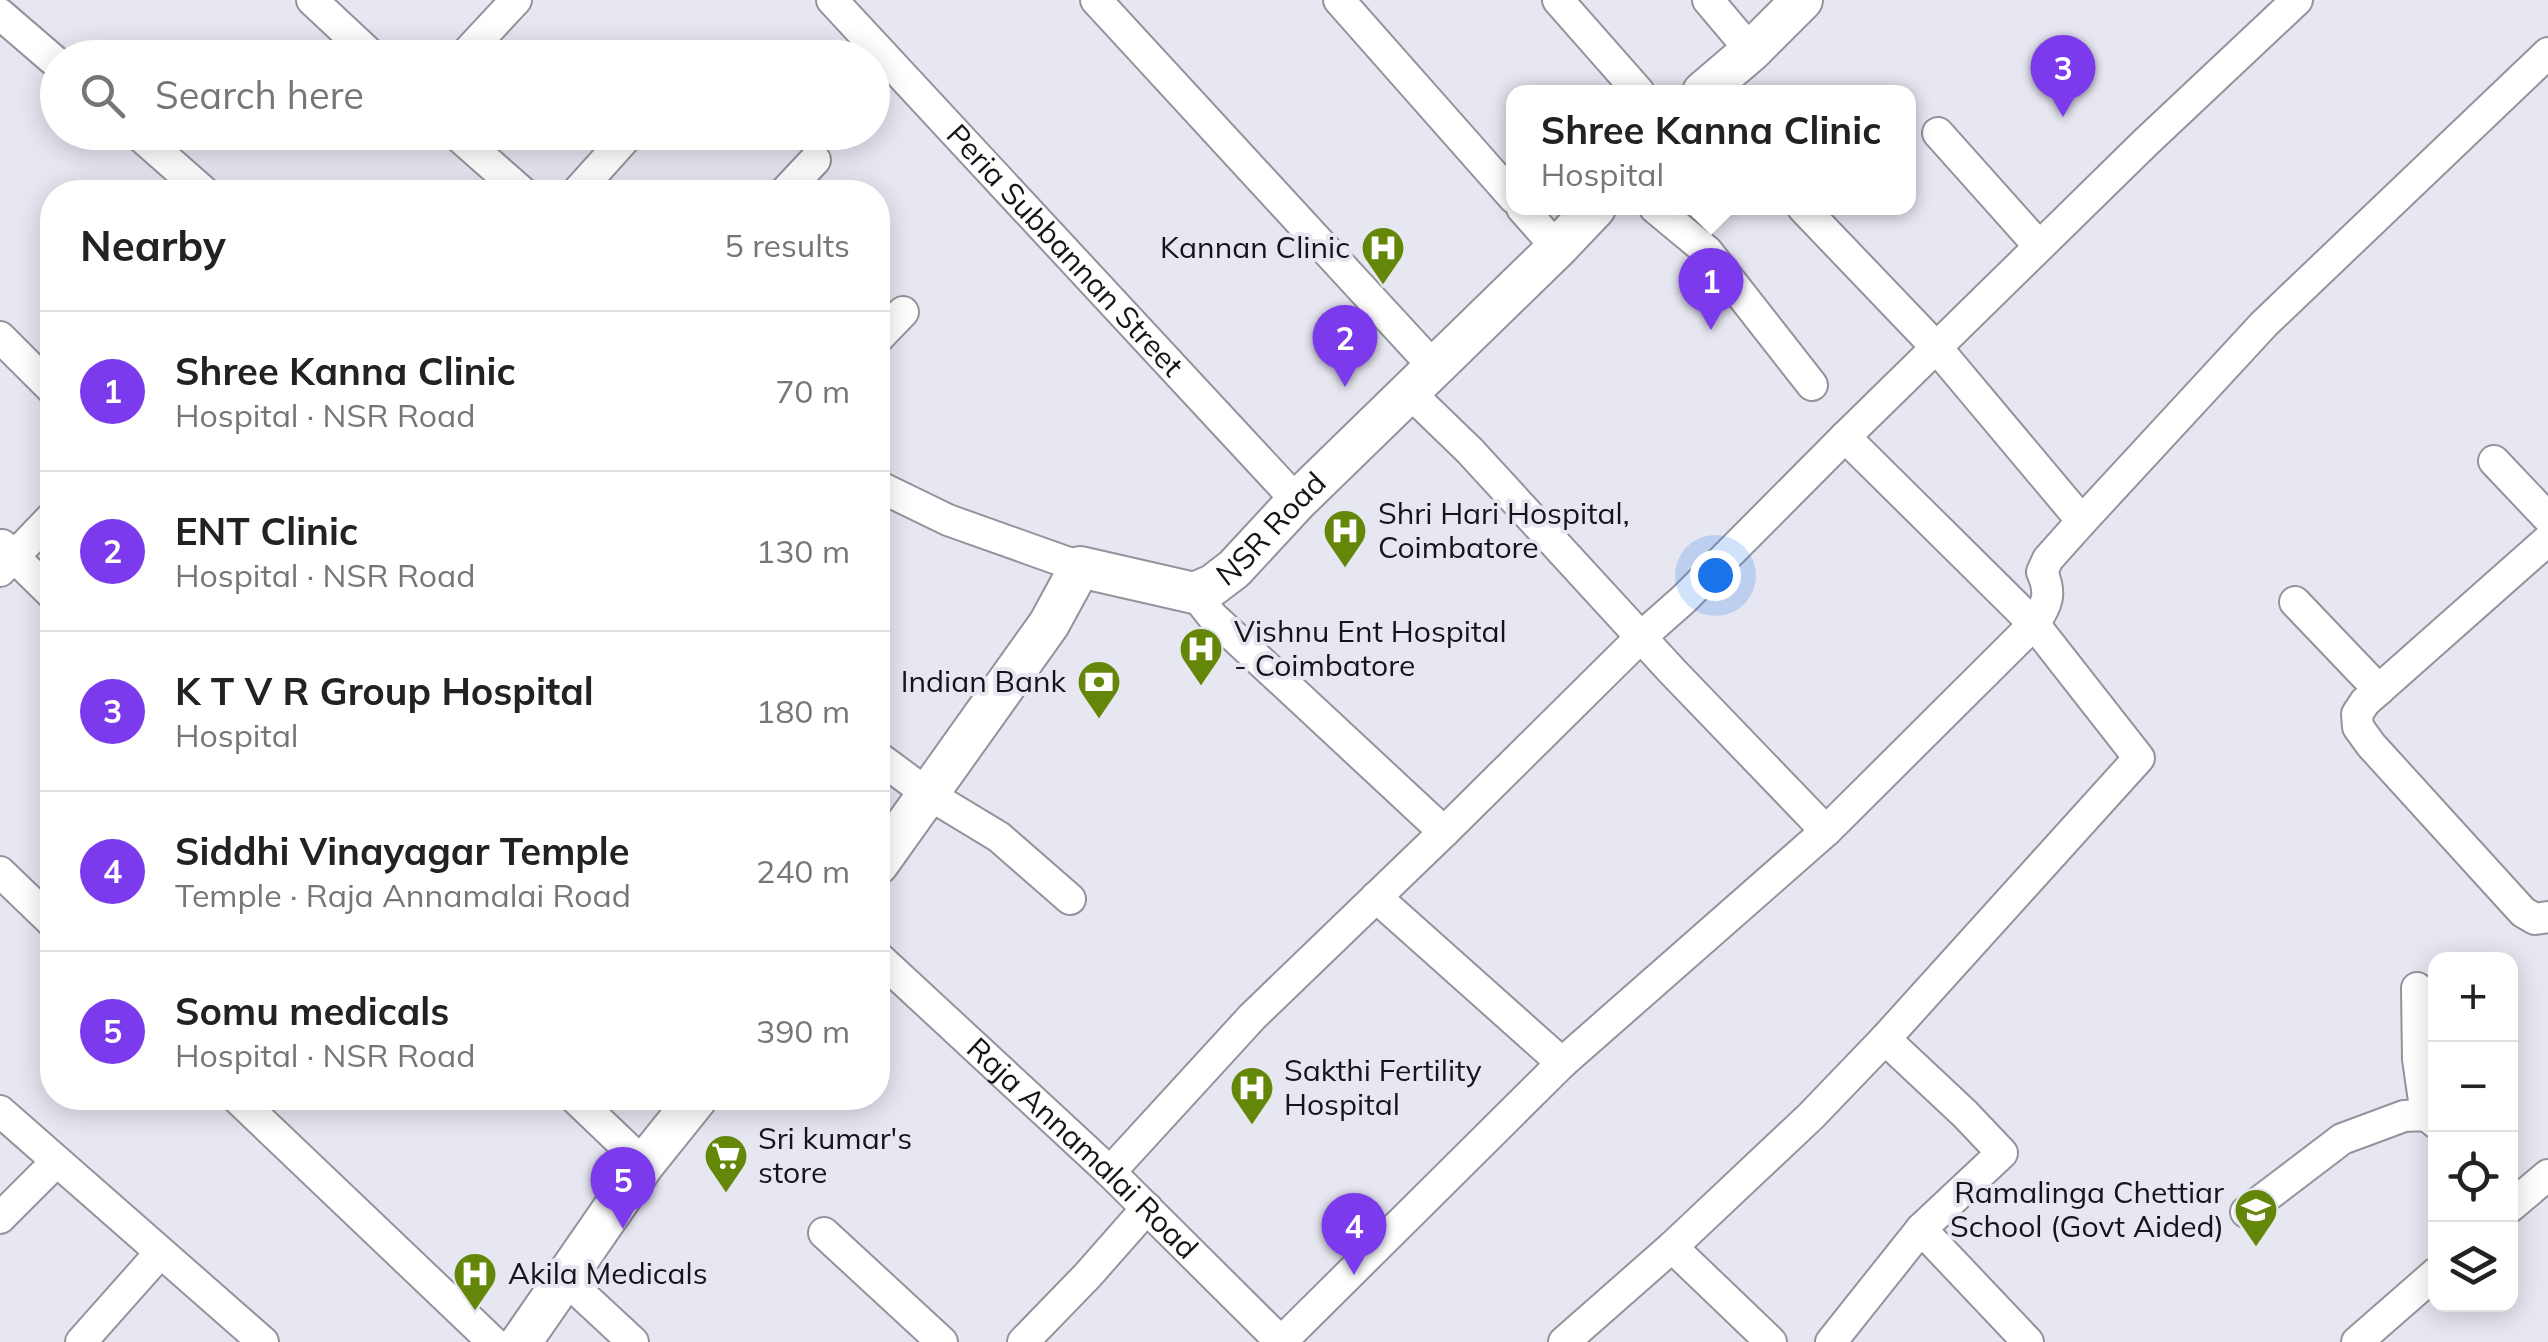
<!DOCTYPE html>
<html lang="en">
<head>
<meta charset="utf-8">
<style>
  :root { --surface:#fff; --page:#f6f6f6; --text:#222; --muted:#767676; --line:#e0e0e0; --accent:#7c3aed }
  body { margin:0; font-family:Mulish,sans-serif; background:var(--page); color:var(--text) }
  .controls { position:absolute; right:30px; bottom:30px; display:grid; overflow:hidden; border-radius:20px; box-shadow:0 5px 25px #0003 }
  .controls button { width:90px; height:90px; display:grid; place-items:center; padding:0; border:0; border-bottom:2px solid var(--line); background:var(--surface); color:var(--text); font:50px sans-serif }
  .you { position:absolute; left:1715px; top:575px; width:35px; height:35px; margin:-25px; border:8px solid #fff; border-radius:50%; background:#1a73e8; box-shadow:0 0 0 15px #1a73e833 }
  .badge { display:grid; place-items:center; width:65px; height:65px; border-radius:50%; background:var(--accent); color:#fff; font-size:32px; font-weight:700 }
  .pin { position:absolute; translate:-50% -82px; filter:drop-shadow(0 2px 5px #0008) }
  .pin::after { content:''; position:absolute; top:52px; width:35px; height:30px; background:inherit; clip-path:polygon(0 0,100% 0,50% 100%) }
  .popup { position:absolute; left:1506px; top:85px; width:410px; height:130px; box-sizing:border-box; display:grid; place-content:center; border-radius:20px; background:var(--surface); filter:drop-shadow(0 2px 8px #0005); font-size:32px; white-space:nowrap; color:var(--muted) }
  .popup b { font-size:38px; color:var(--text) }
  .popup::after { content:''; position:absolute; left:50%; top:100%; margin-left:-20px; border:20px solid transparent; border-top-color:var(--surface) }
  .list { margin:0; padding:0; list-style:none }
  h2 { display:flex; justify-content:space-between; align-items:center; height:130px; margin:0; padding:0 40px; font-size:42px }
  h2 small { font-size:32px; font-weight:400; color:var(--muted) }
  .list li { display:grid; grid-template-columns:65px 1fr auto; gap:30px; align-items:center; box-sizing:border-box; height:160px; padding:0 40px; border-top:2px solid var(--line) }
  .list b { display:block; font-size:38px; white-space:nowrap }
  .list p { margin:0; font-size:32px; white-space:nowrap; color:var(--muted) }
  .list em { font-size:32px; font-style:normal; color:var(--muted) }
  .icon { flex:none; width:55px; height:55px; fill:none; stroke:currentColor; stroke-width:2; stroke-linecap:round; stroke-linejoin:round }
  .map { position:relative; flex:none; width:2548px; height:1342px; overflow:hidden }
  .search { position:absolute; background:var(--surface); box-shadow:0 5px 25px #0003; left:40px; top:40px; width:850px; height:110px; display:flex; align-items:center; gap:25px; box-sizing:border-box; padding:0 35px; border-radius:55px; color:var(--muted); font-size:38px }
  .panel { position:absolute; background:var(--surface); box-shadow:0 5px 25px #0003; left:40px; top:180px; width:850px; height:930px; border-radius:40px }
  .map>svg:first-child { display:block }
</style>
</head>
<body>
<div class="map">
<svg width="2548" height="1342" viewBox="0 0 2548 1342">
  <rect width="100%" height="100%" fill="#e7e7f2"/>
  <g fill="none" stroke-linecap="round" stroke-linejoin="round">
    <defs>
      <g id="minor">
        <polyline points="312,0 374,58"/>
        <path id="s1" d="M832 0 1297 501"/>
        <polyline points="1096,0 1434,367"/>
        <polyline points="1339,0 1514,198"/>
        <polyline points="1558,0 1639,92"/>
        <polyline points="1708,0 1751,51"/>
        <polyline points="0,14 58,64"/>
        <polyline points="462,58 516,0"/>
        <polyline points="136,132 204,192"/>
        <polyline points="454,132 522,192"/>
        <polyline points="1938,133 2039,246"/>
        <polyline points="577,192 631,132"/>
        <polyline points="785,192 815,160"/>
        <polyline points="1522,208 1557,248"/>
        <polyline points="1655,208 1707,251 1812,385"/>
        <polyline points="1803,208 1936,347 2082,521"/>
        <polyline points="0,337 52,389"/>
        <polyline points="878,338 903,312"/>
        <polyline points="1408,391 1470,451 1672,671 1826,831"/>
        <polyline points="2494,461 2548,518"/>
        <polyline points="878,486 948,520 1080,567"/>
        <polyline points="2548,540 2365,702 2357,714 2358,727 2371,745 2523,912 2535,919 2548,917"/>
        <polyline points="2,545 52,594"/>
        <polyline points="0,571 52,517"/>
        <polyline points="1194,593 1213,617 1444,832"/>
        <polyline points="2295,602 2379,690"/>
        <polyline points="878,757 928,794 999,837 1070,899"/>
        <polyline points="0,872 52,922"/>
        <polyline points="1376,897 1562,1063"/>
        <path id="s2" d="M878 957 1110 1172 1281 1342 1562 1063 1826 831 2034 624C2047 605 2052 594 2042 572L2048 559 2082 521 2264 324 2548 53"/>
        <polyline points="2417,988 2418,1059 2426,1115"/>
        <polyline points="1885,1039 1965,1114 2002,1153 1921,1229"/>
        <polyline points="237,1098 493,1342"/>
        <polyline points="575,1098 644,1164"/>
        <polyline points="0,1111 263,1342"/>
        <polyline points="1110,1172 1252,1017 1444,832 1641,637 1684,599 1845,437 2145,143 2297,0"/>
        <polyline points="2510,1207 2548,1175"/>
        <polyline points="2246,1212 2342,1139 2404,1116 2426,1115 2436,1123"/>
        <polyline points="0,1218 56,1162"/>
        <polyline points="824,1233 942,1342"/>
        <polyline points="1672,1247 1771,1342"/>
        <polyline points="564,1278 633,1342"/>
        <polyline points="81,1342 160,1253"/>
        <polyline points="1023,1342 1088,1275 1147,1208"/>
        <polyline points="1564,1342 1672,1247 1811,1116 1885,1039 2139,758 2034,624 1845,437"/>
        <polyline points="1831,1342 1921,1229 2028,1342"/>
        <polyline points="2357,1342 2436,1273"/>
      </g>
      <g id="major">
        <polyline points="1703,92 1751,51 1802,0"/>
        <path id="s3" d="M878 864 1049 624 1080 567 1194 593 1213 585 1234 569 1297 501 1557 248 1595 208"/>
        <polyline points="521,1342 644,1164 697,1098"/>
      </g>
    </defs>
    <!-- minor casing -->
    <use href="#minor" stroke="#93939d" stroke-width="34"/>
    <!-- major casing -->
    <use href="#major" stroke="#93939d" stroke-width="44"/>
    <!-- minor -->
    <use href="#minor" stroke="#fff" stroke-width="30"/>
    <!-- major -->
    <use href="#major" stroke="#fff" stroke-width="40"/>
  </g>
  <!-- icons -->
  <defs>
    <symbol id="hospital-pin" viewBox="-11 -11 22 30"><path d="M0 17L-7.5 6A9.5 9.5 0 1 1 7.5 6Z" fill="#648709" stroke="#e7e7f2"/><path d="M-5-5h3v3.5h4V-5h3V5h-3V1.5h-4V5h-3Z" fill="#fff"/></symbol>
    <symbol id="bank-pin" viewBox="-11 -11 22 30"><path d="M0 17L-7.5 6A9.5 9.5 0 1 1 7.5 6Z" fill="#648709" stroke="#e7e7f2"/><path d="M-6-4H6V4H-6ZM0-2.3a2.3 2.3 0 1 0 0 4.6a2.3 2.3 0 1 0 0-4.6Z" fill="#fff"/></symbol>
    <symbol id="supermarket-pin" viewBox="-11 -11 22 30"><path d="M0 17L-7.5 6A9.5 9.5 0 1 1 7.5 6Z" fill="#648709" stroke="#e7e7f2"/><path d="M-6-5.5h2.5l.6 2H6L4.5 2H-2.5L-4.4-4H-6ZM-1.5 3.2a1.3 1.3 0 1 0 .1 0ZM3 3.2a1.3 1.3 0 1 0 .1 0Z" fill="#fff"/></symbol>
    <symbol id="school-pin" viewBox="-11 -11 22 30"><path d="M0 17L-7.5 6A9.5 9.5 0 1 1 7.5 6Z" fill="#648709" stroke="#e7e7f2"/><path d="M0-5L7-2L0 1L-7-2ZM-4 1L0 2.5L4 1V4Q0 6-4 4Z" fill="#fff"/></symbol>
  </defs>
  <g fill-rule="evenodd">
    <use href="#hospital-pin" x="1358" y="223" width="50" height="68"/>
    <use href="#hospital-pin" x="1320" y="506" width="50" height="68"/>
    <use href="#hospital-pin" x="1176" y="624" width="50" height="68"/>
    <use href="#bank-pin" x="1074" y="657" width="50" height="68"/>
    <use href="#hospital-pin" x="1227" y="1063" width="50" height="68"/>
    <use href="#supermarket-pin" x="701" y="1131" width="50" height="68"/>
    <use href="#school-pin" x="2231" y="1185" width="50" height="68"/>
    <use href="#hospital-pin" x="450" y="1249" width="50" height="68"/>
  </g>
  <g text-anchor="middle" stroke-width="8" stroke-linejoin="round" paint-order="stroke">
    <!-- poi labels -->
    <g font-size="30" fill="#141518" stroke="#e7e7f2" text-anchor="start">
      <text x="1350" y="258" text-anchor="end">Kannan Clinic</text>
      <text x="1378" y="524">Shri Hari Hospital,<tspan x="1378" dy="34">Coimbatore</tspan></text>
      <text x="1234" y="642">Vishnu Ent Hospital<tspan x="1234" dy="34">- Coimbatore</tspan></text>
      <text x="1066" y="692" text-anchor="end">Indian Bank</text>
      <text x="1284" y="1081">Sakthi Fertility<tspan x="1284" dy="34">Hospital</tspan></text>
      <text x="758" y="1149">Sri kumar's<tspan x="758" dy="34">store</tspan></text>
      <text x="2224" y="1203" text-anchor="end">Ramalinga Chettiar<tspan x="2224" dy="34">School (Govt Aided)</tspan></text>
      <text x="508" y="1284">Akila Medicals</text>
    </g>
    <!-- street labels -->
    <g font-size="30" fill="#141518" stroke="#e7e7f2">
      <text dy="10" stroke="none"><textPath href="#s1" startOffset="342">Peria Subbannan Street</textPath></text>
      <text dy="10" stroke="none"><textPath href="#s3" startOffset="578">NSR Road</textPath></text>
      <text dy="10" stroke="none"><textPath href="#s2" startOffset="280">Raja Annamalai Road</textPath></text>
    </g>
  </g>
</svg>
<div class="controls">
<button>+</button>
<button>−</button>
<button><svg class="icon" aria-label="locate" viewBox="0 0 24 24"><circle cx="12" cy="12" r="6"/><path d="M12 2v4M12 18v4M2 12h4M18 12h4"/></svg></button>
<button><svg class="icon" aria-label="layers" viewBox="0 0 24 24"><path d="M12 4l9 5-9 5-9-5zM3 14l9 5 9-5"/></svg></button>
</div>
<div class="you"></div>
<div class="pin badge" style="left:1711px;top:330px">1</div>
<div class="popup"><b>Shree Kanna Clinic</b>Hospital</div>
<div class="pin badge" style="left:1345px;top:387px">2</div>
<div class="pin badge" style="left:2063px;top:117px">3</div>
<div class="pin badge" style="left:1354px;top:1275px">4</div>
<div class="pin badge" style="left:623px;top:1229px">5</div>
<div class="search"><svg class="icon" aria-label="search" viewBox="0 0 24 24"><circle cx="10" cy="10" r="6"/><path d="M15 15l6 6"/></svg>Search here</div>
<section class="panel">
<h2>Nearby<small>5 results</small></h2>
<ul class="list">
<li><span class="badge">1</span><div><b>Shree Kanna Clinic</b><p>Hospital · NSR Road</p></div><em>70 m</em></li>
<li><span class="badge">2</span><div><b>ENT Clinic</b><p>Hospital · NSR Road</p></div><em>130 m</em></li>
<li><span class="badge">3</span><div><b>K T V R Group Hospital</b><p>Hospital</p></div><em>180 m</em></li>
<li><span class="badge">4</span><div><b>Siddhi Vinayagar Temple</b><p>Temple · Raja Annamalai Road</p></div><em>240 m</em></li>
<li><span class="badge">5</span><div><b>Somu medicals</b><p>Hospital · NSR Road</p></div><em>390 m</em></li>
</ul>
</section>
</div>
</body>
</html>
